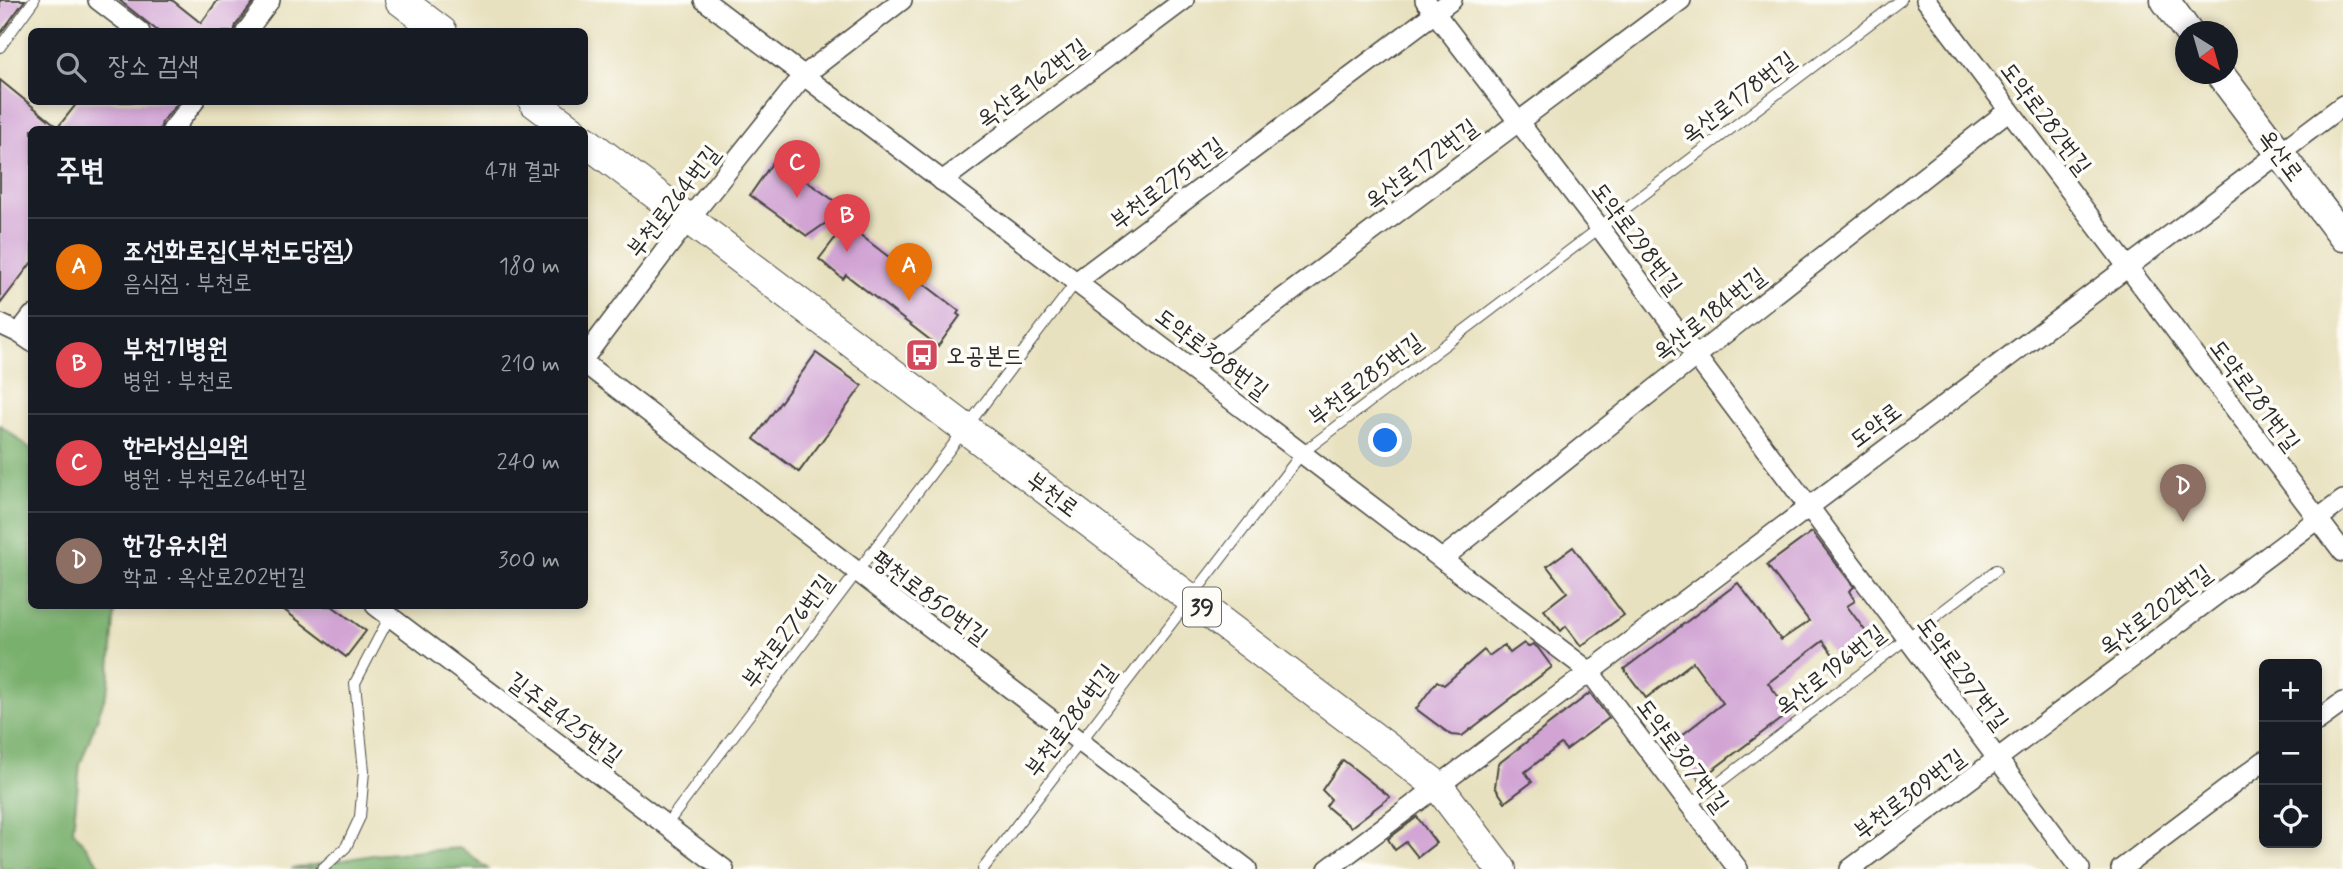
<!DOCTYPE html>
<html lang="ko">
<head>
<meta charset="utf-8">
<style>
  :root { --surface:#171b24; --page:#242831; --text:#f1f3f6; --muted:#9ea1a6; --line:#363941; --accent:#d1495b }
  body { margin:0; font-family:Mynerve,"Poor Story",sans-serif; background:var(--page); color:var(--text) }
  .controls { position:absolute; right:21px; bottom:21px; display:grid; overflow:hidden; border-radius:10px; box-shadow:0 4px 10px #0003 }
  .controls button { width:63px; height:63px; display:grid; place-items:center; padding:0; border:0; border-bottom:2px solid var(--line); background:var(--surface); color:var(--text); font:35px sans-serif }
  .compass { position:absolute; left:2175px; top:21px; width:63px; height:63px; border-radius:50%; background:var(--surface); box-shadow:0 4px 10px #0003; rotate:143deg }
  .you { position:absolute; left:1386px; top:441px; width:24px; height:24px; margin:-18px; border:5px solid #fff; border-radius:50%; background:#1a73e8; box-shadow:0 0 0 10px #1a73e833 }
  .badge { display:grid; place-items:center; width:46px; height:46px; border-radius:50%; background:var(--accent); color:#fff; font-size:23px; font-weight:700 }
  .pin { position:absolute; translate:-50% -58px; filter:drop-shadow(0 2px 4px #0008) }
  .pin::after { content:''; position:absolute; top:37px; width:24px; height:21px; background:inherit; clip-path:polygon(0 0,100% 0,50% 100%) }
  .list { margin:0; padding:0; list-style:none }
  h2 { display:flex; justify-content:space-between; align-items:center; height:91px; margin:0; padding:0 28px; font-size:30px }
  h2 small { font-size:23px; font-weight:400; color:var(--muted) }
  .list li { display:grid; grid-template-columns:46px 1fr auto; gap:21px; align-items:center; box-sizing:border-box; height:98px; padding:0 28px; border-top:2px solid var(--line) }
  .list b { display:block; font-size:26px; white-space:nowrap }
  .list p { margin:0; font-size:23px; white-space:nowrap; color:var(--muted) }
  .list em { font-size:23px; font-style:normal; color:var(--muted) }
  .icon { flex:none; width:38px; height:38px; fill:none; stroke:currentColor; stroke-width:2; stroke-linecap:round; stroke-linejoin:round }
  .map { position:relative; flex:none; width:2343px; height:869px; overflow:hidden }
  .search { position:absolute; background:var(--surface); box-shadow:0 4px 10px #0003; left:28px; top:28px; width:560px; height:77px; display:flex; align-items:center; gap:18px; box-sizing:border-box; padding:0 24px; border-radius:10px; color:var(--muted); font-size:26px }
  .panel { position:absolute; background:var(--surface); box-shadow:0 4px 10px #0003; left:28px; top:126px; width:560px; height:483px; border-radius:10px }
  .map>svg:first-child { display:block }
</style>
</head>
<body>
<div class="map">
<svg width="2343" height="869" viewBox="0 0 2343 869">
  <rect width="100%" height="100%" fill="#fdfcf7"/>
  <filter id="ink" filterUnits="userSpaceOnUse"><feTurbulence type="fractalNoise" baseFrequency=".0143" numOctaves="2"/><feDisplacementMap in="SourceGraphic" scale="14" xChannelSelector="R" yChannelSelector="G"/><feConvolveMatrix kernelMatrix="1 2 1 2 8 2 1 2 1" color-interpolation-filters="sRGB"/></filter>
  <filter id="wash" filterUnits="userSpaceOnUse"><feTurbulence type="fractalNoise" baseFrequency=".00686" numOctaves="4" result="noise"/><feDisplacementMap in="SourceGraphic" scale="28" xChannelSelector="R" yChannelSelector="G"/><feGaussianBlur stdDeviation="1.57" result="paint"/><feColorMatrix in="noise" values="0 0 0 0 0 0 0 0 0 0 0 0 0 0 0 0 0 1.4 0 .05"/><feComposite in="paint" operator="in"/></filter>
  <g filter="url(#wash)">
    <rect width="100%" height="100%" fill="#e8e1bf"/>
    <!-- forest -->
    <g fill="#7ab06e" stroke="#526e4c" stroke-width="2">
      <polygon points="0,425 31,449 32,606 115,606 109,686 80,765 73,830 103,869 0,869"/>
      <polygon points="461,848 488,869 291,869 372,855"/>
    </g>
    <g id="blocks">
      <!-- building -->
      <g fill="#d1a4d4">
        <polygon points="0,0 25,0 0,34"/>
        <polygon points="119,0 172,0 201,23 218,0 255,0 236,25 234,32 159,32"/>
        <polygon points="0,80 58,127 78,102 179,102 162,122 160,130 32,130 32,262 0,304"/>
        <polygon points="775,159 846,209 807,236 750,195"/>
        <polygon points="846,224 959,311 957,314 960,316 938,346 846,275 843,279 819,259"/>
        <polygon points="816,353 862,386 799,472 754,439"/>
        <polygon points="1812,532 1854,587 1849,591 1855,601 1847,606 1869,636 1837,660 1823,641 1768,683 1790,712 1699,780 1672,743 1723,703 1693,662 1646,698 1624,669 1738,583 1781,640 1809,621 1767,565"/>
        <polygon points="1573,547 1624,615 1581,646 1566,626 1561,631 1544,610 1567,592 1547,566"/>
        <polygon points="279,606 332,606 366,631 346,657"/>
        <polygon points="1524,643 1528,647 1533,644 1538,648 1552,667 1462,736 1451,735 1416,709 1437,681 1444,685 1484,650 1489,656 1504,645 1510,653"/>
        <polygon points="1590,693 1609,718 1566,750 1561,744 1525,772 1532,782 1505,802 1495,787 1498,764"/>
        <polygon points="1343,760 1390,797 1351,827 1326,806 1331,799 1322,790"/>
        <polygon points="1417,817 1436,843 1418,857 1406,842 1395,850 1388,839"/>
      </g>
    </g>
  </g>
  <g filter="url(#ink)">
    <use href="#blocks" fill-opacity="0" stroke="#474641" stroke-width="2"/>
    <g fill="none" stroke-linecap="round" stroke-linejoin="round">
      <defs>
        <g id="lane">
          <polyline points="0,47 34,0"/>
          <polyline points="1690,805 1996,570"/>
          <polyline points="666,825 1076,282"/>
          <polyline points="322,869 346,847 360,817 364,771 355,683 390,616"/>
          <polyline points="983,869 1302,453 1901,0"/>
        </g>
        <g id="street">
          <polyline points="98,0 140,32"/>
          <polyline points="704,0 1589,671 1738,869"/>
          <polyline points="1425,0 1600,228 2080,869"/>
          <polyline points="1926,0 2343,552"/>
          <polyline points="246,32 270,0"/>
          <polyline points="172,130 194,102"/>
          <polyline points="942,181 1184,0"/>
          <polyline points="1076,282 1452,0"/>
          <polyline points="0,324 19,333 32,342"/>
          <polyline points="19,333 32,316"/>
          <polyline points="584,358 689,219 803,76 902,0"/>
          <polyline points="584,363 1247,869"/>
          <polyline points="1191,367 1681,0"/>
          <polyline points="1442,559 1695,357 2009,110"/>
          <polyline points="376,606 724,869"/>
          <polyline points="2317,721 2343,702"/>
          <polyline points="1328,869 2343,105"/>
          <polyline points="1850,869 2343,500"/>
          <polyline points="2121,869 2264,761"/>
        </g>
        <g id="secondary">
          <polyline points="2165,0 2188,32"/>
          <polyline points="2220,74 2343,237"/>
        </g>
        <g id="primary">
          <polyline points="400,0 442,32"/>
          <polyline points="534,102 571,130"/>
          <polyline points="584,140 1438,786 1501,869"/>
        </g>
      </defs>
      <!-- lane casing -->
      <use href="#lane" stroke="#474641" stroke-width="12"/>
      <!-- street casing -->
      <use href="#street" stroke="#474641" stroke-width="22"/>
      <!-- secondary casing -->
      <use href="#secondary" stroke="#474641" stroke-width="31"/>
      <!-- primary casing -->
      <use href="#primary" stroke="#474641" stroke-width="32"/>
      <!-- lane -->
      <use href="#lane" stroke="#fff" stroke-width="10"/>
      <!-- street -->
      <use href="#street" stroke="#fff" stroke-width="19"/>
      <!-- secondary -->
      <use href="#secondary" stroke="#fff" stroke-width="28"/>
      <!-- primary -->
      <use href="#primary" stroke="#fff" stroke-width="30"/>
    </g>
  </g>
  <!-- icons -->
  <defs>
    <symbol id="bus-square" viewBox="-11 -11 22 22"><rect x="-9" y="-9" width="18" height="18" rx="4" fill="#d1495b" stroke="#fdfcf7"/><path d="M-5-6H5V4H4V6H2V4H-2V6H-4V4H-5ZM-3.5-4V0h7V-4ZM-3.5 1.2v1.5H-2V1.2ZM2 1.2v1.5H3.5V1.2Z" fill="#fff"/></symbol>
  </defs>
  <g fill-rule="evenodd">
    <use href="#bus-square" x="903" y="336" width="38" height="38"/>
  </g>
  <g text-anchor="middle" stroke-width="7" stroke-linejoin="round" paint-order="stroke">
    <!-- shield labels -->
    <rect fill="#fdfcf7" stroke="#6a6a68" stroke-width="2" x="1183" y="587.5" width="38" height="39" rx="5"/>
    <g font-size="23" font-weight="bold" fill="#2b2b2b">
      <text x="1202" y="615">39</text>
    </g>
    <!-- street labels -->
    <g font-size="24" fill="#2b2b2b" stroke="#fdfcf7">
      <text transform="translate(1032 83) rotate(-37)" y="8">옥산로162번길</text>
      <text transform="translate(1738 97) rotate(-37)" y="8">옥산로178번길</text>
      <text transform="translate(2046 118) rotate(53)" y="8">도약로282번길</text>
      <text transform="translate(2281 155) rotate(53)" y="8">옥산로</text>
      <text transform="translate(1421 164) rotate(-37)" y="8">옥산로172번길</text>
      <text transform="translate(1167 183) rotate(-37)" y="8">부천로275번길</text>
      <text transform="translate(673 201) rotate(-52)" y="8">부천로264번길</text>
      <text transform="translate(1637 238) rotate(53)" y="8">도약로298번길</text>
      <text transform="translate(1709 314) rotate(-38)" y="8">옥산로184번길</text>
      <text transform="translate(1212 353) rotate(37)" y="8">도약로308번길</text>
      <text transform="translate(1365 379) rotate(-37)" y="8">부천로285번길</text>
      <text transform="translate(2255 395) rotate(53)" y="8">도약로281번길</text>
      <text transform="translate(1875 425) rotate(-37)" y="8">도약로</text>
      <text transform="translate(1053 494) rotate(37)" y="8">부천로</text>
      <text transform="translate(930 597) rotate(37)" y="8">평천로850번길</text>
      <text transform="translate(2155 610) rotate(-37)" y="8">옥산로202번길</text>
      <text transform="translate(787 631) rotate(-53)" y="8">부천로276번길</text>
      <text transform="translate(1830 670) rotate(-38)" y="8">옥산로196번길</text>
      <text transform="translate(1963 673) rotate(53)" y="8">도약로297번길</text>
      <text transform="translate(565 718) rotate(37)" y="8">길주로425번길</text>
      <text transform="translate(1070 720) rotate(-53)" y="8">부천로286번길</text>
      <text transform="translate(1683 755) rotate(53)" y="8">도약로307번길</text>
      <text transform="translate(1909 794) rotate(-37)" y="8">부천로309번길</text>
    </g>
    <!-- poi labels -->
    <g font-size="24" fill="#2b2b2b" stroke="#fdfcf7" text-anchor="start">
      <text x="946" y="363">오공본드</text>
    </g>
  </g>
</svg>
<div class="controls">
<button>+</button>
<button>−</button>
<button><svg class="icon" aria-label="locate" viewBox="0 0 24 24"><circle cx="12" cy="12" r="6"/><path d="M12 2v4M12 18v4M2 12h4M18 12h4"/></svg></button>
</div>
<svg class="compass" viewBox="-18 -18 36 36"><path d="M0-13l5 13h-10z" fill="#e53935"/><path d="M0 13l5-13h-10z" fill="#9ea1a6"/></svg>
<div class="you"></div>
<div class="pin badge" style="left:909px;top:301px;background:#e8710a">A</div>
<div class="pin badge" style="left:847px;top:252px;background:#e0444e">B</div>
<div class="pin badge" style="left:797px;top:198px;background:#e0444e">C</div>
<div class="pin badge" style="left:2183px;top:522px;background:#8d6e63">D</div>
<div class="search"><svg class="icon" aria-label="search" viewBox="0 0 24 24"><circle cx="10" cy="10" r="6"/><path d="M15 15l6 6"/></svg>장소 검색</div>
<section class="panel">
<h2>주변<small>4개 결과</small></h2>
<ul class="list">
<li><span class="badge" style="background:#e8710a">A</span><div><b>조선화로집(부천도당점)</b><p>음식점 · 부천로</p></div><em>180 m</em></li>
<li><span class="badge" style="background:#e0444e">B</span><div><b>부천기병원</b><p>병원 · 부천로</p></div><em>210 m</em></li>
<li><span class="badge" style="background:#e0444e">C</span><div><b>한라성심의원</b><p>병원 · 부천로264번길</p></div><em>240 m</em></li>
<li><span class="badge" style="background:#8d6e63">D</span><div><b>한강유치원</b><p>학교 · 옥산로202번길</p></div><em>300 m</em></li>
</ul>
</section>
</div>
</body>
</html>
